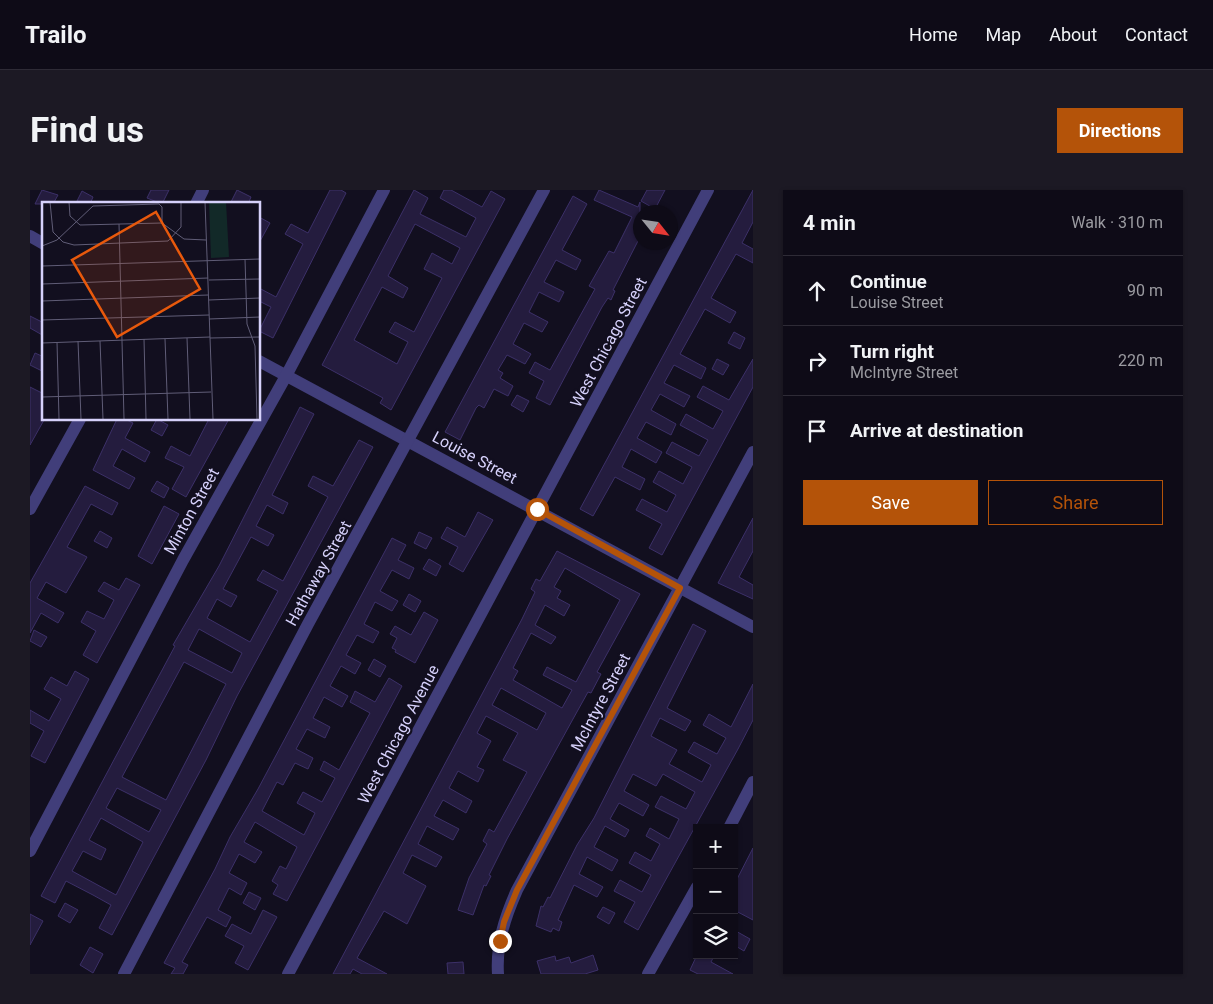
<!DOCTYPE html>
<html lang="en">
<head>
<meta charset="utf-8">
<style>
  :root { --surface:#0e0b17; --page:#1c1924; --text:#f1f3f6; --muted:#9b9ba1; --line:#2e2b36; --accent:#b45309 }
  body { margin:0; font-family:Roboto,sans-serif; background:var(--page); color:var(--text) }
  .controls { position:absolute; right:15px; bottom:15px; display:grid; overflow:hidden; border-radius:0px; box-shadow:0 1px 4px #0004 }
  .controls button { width:45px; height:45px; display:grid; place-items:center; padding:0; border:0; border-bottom:1px solid var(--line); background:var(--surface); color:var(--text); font:25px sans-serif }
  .compass { position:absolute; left:603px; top:15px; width:45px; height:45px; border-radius:50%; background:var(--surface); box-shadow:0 1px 4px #0004; rotate:120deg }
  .stop { position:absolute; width:15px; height:15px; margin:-11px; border:4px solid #b45309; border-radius:50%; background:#fff }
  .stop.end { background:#b45309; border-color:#fff; box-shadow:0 1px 5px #0008 }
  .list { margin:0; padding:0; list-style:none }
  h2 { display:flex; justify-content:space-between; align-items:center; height:65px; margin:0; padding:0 20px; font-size:21px }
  h2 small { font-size:16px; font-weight:400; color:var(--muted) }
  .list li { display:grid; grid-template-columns:32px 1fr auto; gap:15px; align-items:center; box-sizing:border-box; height:70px; padding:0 20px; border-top:1px solid var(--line) }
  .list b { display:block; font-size:19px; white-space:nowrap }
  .list p { margin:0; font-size:16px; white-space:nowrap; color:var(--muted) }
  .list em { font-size:16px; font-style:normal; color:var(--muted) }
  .actions { display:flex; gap:10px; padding:15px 20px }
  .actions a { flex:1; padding:11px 0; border:1px solid var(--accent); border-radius:0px; text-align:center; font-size:18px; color:var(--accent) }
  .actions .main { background:var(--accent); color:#fff }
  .icon { flex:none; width:28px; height:28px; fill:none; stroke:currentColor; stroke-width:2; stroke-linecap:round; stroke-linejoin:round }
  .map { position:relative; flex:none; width:723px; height:784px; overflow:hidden; border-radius:0px }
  header { display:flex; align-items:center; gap:30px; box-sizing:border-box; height:70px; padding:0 25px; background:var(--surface); border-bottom:1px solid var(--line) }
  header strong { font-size:24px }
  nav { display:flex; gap:28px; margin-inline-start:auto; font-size:18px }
  .intro { display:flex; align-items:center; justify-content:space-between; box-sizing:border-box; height:120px; padding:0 30px }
  h1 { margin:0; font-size:35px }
  .button { padding:12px 22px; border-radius:0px; background:var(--accent); color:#fff; font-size:18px; font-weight:700 }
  main { display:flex; gap:30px; padding:0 30px }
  aside { flex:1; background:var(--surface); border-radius:0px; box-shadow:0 1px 4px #0004 }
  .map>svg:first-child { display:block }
</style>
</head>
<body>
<header>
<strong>Trailo</strong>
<nav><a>Home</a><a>Map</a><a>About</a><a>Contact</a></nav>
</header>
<div class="intro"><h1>Find us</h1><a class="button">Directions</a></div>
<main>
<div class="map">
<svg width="723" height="784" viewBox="0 0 723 784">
  <rect width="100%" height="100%" fill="#120f1f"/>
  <!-- building -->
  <g fill="#241c3e" stroke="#3c3068" fill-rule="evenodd">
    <polygon points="12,0 28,5 23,14 5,14"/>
    <polygon points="121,0 139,0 132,14 117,8"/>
    <polygon points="207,0 221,7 218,14 200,14"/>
    <polygon points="300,0 311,0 316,3 243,148 229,141 241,117 229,111 229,98 246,107 273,54 255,44 261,34 278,43"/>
    <path d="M384 0 398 8 390 24 436 47 446 28 410 8 414 0H421L452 17 461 1 475 9 361 220 350 213 353 208 292 175ZM385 34 430 58 422 74 402 63 394 79 412 88 384 142 365 132 359 142 378 152 367 174 324 150 352 97 373 108 378 98 358 86Z"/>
    <polygon points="569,0 608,17 610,12 610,47 583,100 585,101 581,110 578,108 572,117 520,215 506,208 514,191 499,183 505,172 520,180 565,99 559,96 579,61 584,63 602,27 564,10"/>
    <polygon points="617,0 635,0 625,19 611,11"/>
    <polygon points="723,0 723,32 712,53 723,59 723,73 706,64 681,108 706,122 700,133 675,119 650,164 676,178 671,189 644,175 634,193 660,206 654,217 630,204 621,220 646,234 641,245 616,232 607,248 632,262 626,273 601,259 592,277 615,289 610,300 585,287 563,326 550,319"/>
    <polygon points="52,1 63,7 60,14 47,11"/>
    <polygon points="543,6 557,14 532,60 551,70 546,80 526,70 514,92 534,102 529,112 509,102 499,122 518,132 512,142 494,133 483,154 501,164 495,174 477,165 468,180 473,183 470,188 483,196 478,206 464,199 454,218 449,215 446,218 430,250 415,242"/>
    <polygon points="229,27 240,33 229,53"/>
    <polygon points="0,126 14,133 14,146 0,138"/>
    <polygon points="704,142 715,148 710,159 698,153"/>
    <polygon points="5,163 14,167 14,182 0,175"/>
    <polygon points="687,169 699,175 693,185 682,179"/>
    <polygon points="723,169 723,197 632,365 619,358 632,334 606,320 612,309 637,322 646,305 623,292 629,281 653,294 662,277 636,263 642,252 669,266 678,250 650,235 656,224 683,239 693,221 667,207 673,196 699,210"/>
    <polygon points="0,197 14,204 14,230 0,255"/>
    <polygon points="487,205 499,211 493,222 481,215"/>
    <path d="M270 217 284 224 242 305 258 313 253 324 237 315 226 336 244 345 238 356 221 347 193 399 207 406 201 417 187 409 177 428 220 452 248 401 227 390 233 380 253 391 298 307 278 296 283 286 303 296 329 250 343 257 207 506 176 570 82 745 69 738 81 715 63 705 36 691 25 713 11 706 145 456 143 455 189 376ZM169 439 212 463 202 483 158 460ZM154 472 196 494 136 610 92 587ZM87 598 131 620 119 642 76 618ZM71 628 113 652 86 705 42 681 53 661 71 670 76 659 59 650Z"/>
    <polygon points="87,229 95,229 103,233 95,248 120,262 115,272 92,259 83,276 105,288 99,299 63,280"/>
    <polygon points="127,229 138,235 132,246 121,240"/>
    <polygon points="179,229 199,229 156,307 142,299 154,277 135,268 141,256 160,266"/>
    <polygon points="127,291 139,298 134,308 121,301"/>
    <polygon points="55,296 88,313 82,325 61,314 37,357 57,367 36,403 16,392 7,408 34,423 28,433 11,423 0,443 0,393"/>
    <polygon points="134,316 149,324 122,374 108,366"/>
    <polygon points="448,322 463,330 433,382 419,374 428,357 411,348 417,337 435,347"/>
    <polygon points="723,328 723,361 709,387 723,395 723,409 688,393"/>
    <polygon points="70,341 82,348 77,358 64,351"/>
    <polygon points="389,342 402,348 396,359 384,353"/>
    <polygon points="362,348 376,355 368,370 384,378 379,389 362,380 350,401 368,411 362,421 345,412 334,434 349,442 343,453 327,445 316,465 331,473 325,484 311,476 300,496 318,506 312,517 294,507 283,528 300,537 295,548 277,539 266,559 283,568 278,579 265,573 253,595 247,592 232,621 274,645 285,623 267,613 273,602 292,612 305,588 290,580 294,571 309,580 340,523 320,512 325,501 345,512 359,488 372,496 257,711 243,704 248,695 242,691 250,676 256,679 267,657 225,632 214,652 232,662 225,673 209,664 199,683 217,693 211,705 199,698 188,720 201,727 196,737 177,727 152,772 158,775 153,784 141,784 145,778 134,773 185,679 200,647 228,599"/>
    <path d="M527 361 610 404 567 482 571 484 561 503 558 502 543 529 477 649 459 685 461 686 456 696 454 695 443 725 428 720 439 688 457 654 453 651 459 639 464 642 497 582 473 570 488 543 456 526 447 543 461 551 447 577 454 580 448 592 428 581 419 598 442 611 436 623 413 610 404 626 429 639 423 650 397 636 388 654 412 667 406 677 382 665 373 683 396 696 377 734 354 721 327 768 357 784H332L323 779 320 784H303L492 429 505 402 501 399 506 389 510 391ZM535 378 590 410 546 492 517 477 513 485 542 500 532 518 483 490 488 481 483 478 501 443 521 454 526 447 505 435 515 415 534 426 540 415 527 408 531 401 524 397ZM471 498 516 523 507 540 462 515Z"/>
    <polygon points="399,369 411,376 406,386 393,379"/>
    <polygon points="96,388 110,395 67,473 53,465 66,441 51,432 57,421 74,429 84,410 68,401 74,392 89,400"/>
    <polygon points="379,404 391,411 385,422 373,415"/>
    <polygon points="394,422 408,430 385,473 365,462 366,460 362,458 367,448 360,444 365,436 381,445"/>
    <polygon points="663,434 676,441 637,518 661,531 655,541 630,528 621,546 647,560 639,574 672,592 681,575 658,562 664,552 687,564 696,548 673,535 679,524 701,537 723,494 723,530 708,559 608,740 594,732 605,712 584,701 590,690 612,702 621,685 599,673 605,662 621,671 630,654 616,646 620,638 639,649 649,629 625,617 631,606 656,619 665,602 633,584 626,596 603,584 594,601 619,615 613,626 589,613 580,629 599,640 595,647 575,636 564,657 588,670 582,681 557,667 549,684 573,697 567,707 544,695 528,730 532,732 529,741 523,738 521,742 506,736 511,716 513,717 518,707 520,708 547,655 564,628"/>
    <polygon points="4,440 17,447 11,457 0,451"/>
    <polygon points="344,469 356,476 350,487 338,480"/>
    <polygon points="45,481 59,489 15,573 1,566 14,541 0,533 0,520 19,531 31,509 14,499 21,487 37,496"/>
    <polygon points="723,658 723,730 704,720 704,695"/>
    <polygon points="219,702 231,708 225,720 213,713"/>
    <polygon points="35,713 48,720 40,733 28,726"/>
    <polygon points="573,717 585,723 579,734 567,727"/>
    <polygon points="233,720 247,727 218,780 205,773 214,756 195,746 202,734 221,744"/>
    <polygon points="0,724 13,731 0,755"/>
    <polygon points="704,740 720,749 714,761 704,755"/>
    <polygon points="60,757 73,764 63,783 50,775"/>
    <polygon points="563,765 568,780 555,784 511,784 507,771 525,766 526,771 539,767 541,773"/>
    <polygon points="667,765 677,765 683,768 681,772 703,784 668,784 660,780"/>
    <polygon points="433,772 434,784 418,784 417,773"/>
  </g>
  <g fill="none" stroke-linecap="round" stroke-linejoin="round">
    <!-- minor -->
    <g stroke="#413e7a" stroke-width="12">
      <polyline points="166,14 173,0"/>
      <polyline points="0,46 14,54"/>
      <polyline points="229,171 723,437"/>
      <polyline points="0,319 50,229"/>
      <polyline points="699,638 723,592"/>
      <polyline points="0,661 153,370 256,186 354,0"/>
      <polyline points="94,784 278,434 514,0"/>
      <polyline points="258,784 678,0"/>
      <path d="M468 784C466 754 475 727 487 700L723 262"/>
      <polyline points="618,784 667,697"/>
    </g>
  </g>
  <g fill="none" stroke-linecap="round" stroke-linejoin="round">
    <!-- route -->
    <polyline stroke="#b45309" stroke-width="6" points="470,751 474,732 487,700 650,398 507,319"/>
  </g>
  <g text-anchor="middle" stroke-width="4.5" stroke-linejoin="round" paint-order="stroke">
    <!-- street labels -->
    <g font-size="16" fill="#d6d1fb" stroke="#120f1f">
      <text transform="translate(578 152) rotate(-62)" y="6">West Chicago Street</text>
      <text transform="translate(445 267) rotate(28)" y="6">Louise Street</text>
      <text transform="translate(161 321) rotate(-61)" y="6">Minton Street</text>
      <text transform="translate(288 383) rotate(-61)" y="6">Hathaway Street</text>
      <text transform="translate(570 512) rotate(-62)" y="6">McIntyre Street</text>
      <text transform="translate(368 544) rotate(-62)" y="6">West Chicago Avenue</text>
    </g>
  </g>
  <!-- overview -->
  <g transform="translate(12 12)">
    <rect width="218" height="218" fill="#120f1f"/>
    <path d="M167 0H184L187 55 169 56Z" fill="#122928"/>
    <path fill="none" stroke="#605d77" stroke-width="1" d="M8 0 11 30 21 40 32 43 126 39 139 25V0M27 0 28 14 38 23 120 21 142 37 164 38M163 0 171 217M77 22 82 217M0 44 15 38 51 4 117 2 120 5V21M203 57 205 122 213 144 215 217M0 64 218 57M167 78 218 77M0 82 166 76M167 98 218 96M0 99 166 93M167 117 218 115M0 118 167 113M145 136 148 217M168 136 218 135M102 137 104 217M123 137 126 217M36 139 39 217M58 139 61 217M15 140 17 217M0 141 168 135M0 195 169 190"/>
    <path fill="#e8590c" fill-opacity="0.15" stroke="#e8590c" stroke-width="2.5" d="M114 10 158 87 75 135 30 58Z"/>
    <rect width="218" height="218" fill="none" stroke="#d6d1fb" stroke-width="2.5"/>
  </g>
</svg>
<div class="controls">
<button>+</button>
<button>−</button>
<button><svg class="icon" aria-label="layers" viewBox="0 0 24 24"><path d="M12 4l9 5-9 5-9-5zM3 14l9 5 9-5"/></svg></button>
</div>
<svg class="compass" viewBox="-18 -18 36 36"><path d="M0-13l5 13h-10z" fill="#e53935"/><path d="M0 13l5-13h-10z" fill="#9b9ba1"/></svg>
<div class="stop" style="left:507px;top:319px"></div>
<div class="stop end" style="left:470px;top:751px"></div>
</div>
<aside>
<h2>4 min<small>Walk · 310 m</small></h2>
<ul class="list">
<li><svg class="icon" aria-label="ahead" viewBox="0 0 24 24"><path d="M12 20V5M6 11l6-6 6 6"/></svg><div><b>Continue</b><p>Louise Street</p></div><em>90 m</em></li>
<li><svg class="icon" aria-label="right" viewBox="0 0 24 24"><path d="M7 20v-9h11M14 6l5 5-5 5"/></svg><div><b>Turn right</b><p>McIntyre Street</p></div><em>220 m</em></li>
<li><svg class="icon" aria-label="arrive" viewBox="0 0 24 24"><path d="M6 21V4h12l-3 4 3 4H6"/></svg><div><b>Arrive at destination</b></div></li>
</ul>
<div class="actions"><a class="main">Save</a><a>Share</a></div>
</aside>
</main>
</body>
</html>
